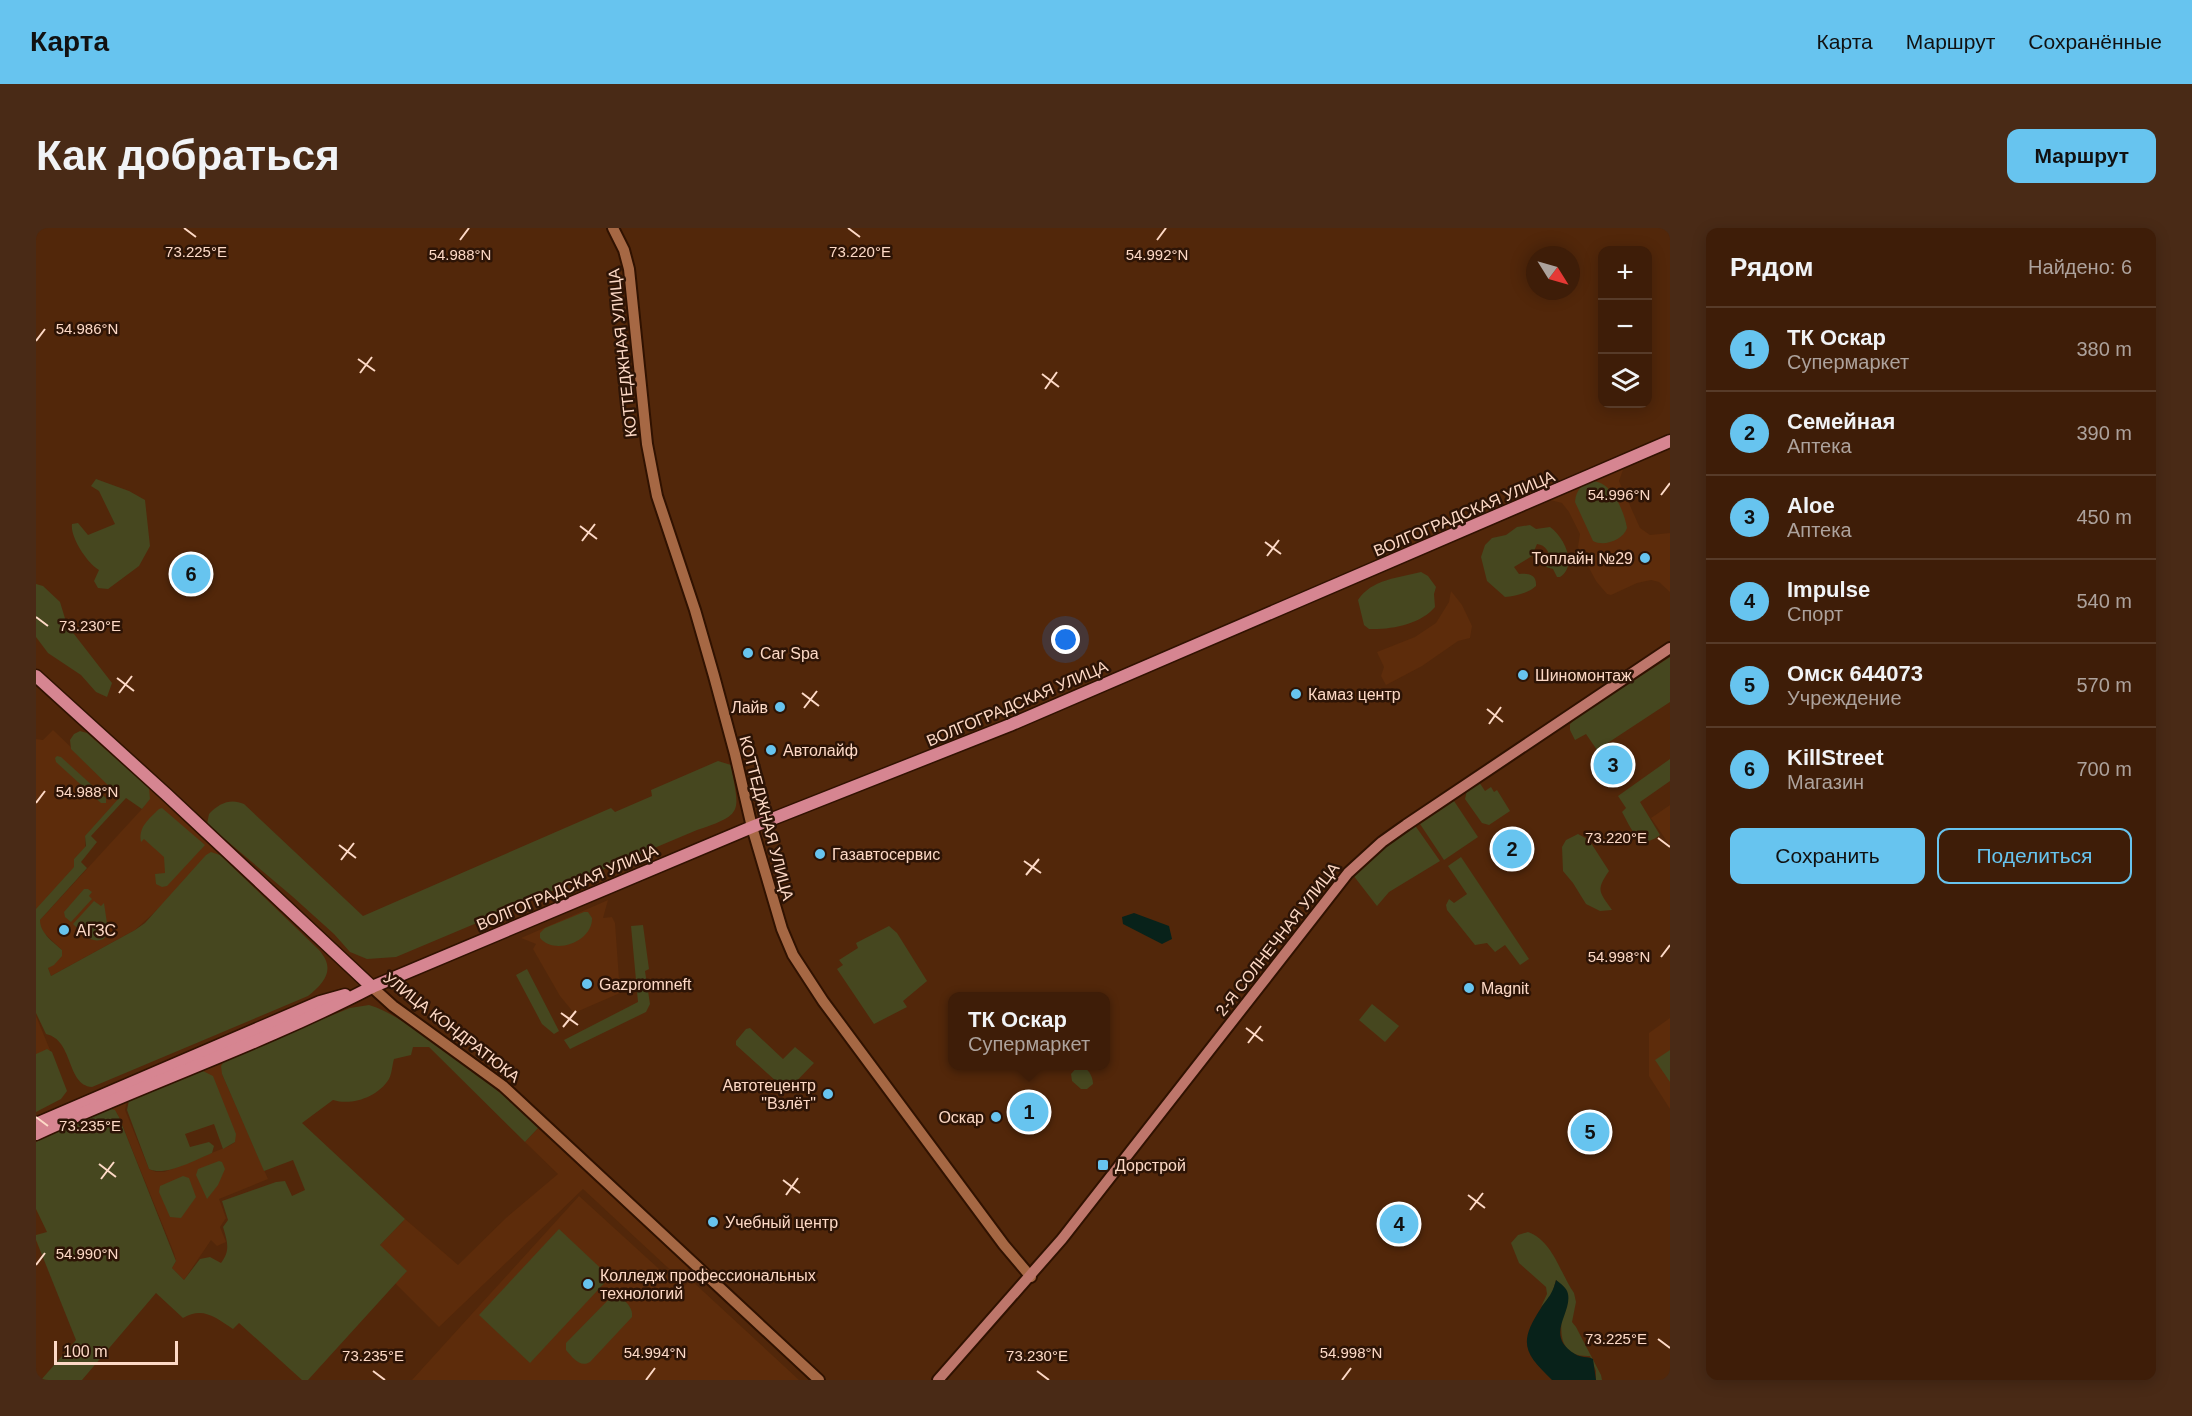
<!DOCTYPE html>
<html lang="ru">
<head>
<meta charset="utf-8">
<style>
  :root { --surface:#3e1d08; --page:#492a16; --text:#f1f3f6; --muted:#ada29c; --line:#573b29; --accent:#67c4ef }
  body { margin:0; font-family:Helvetica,sans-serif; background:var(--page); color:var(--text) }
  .controls { position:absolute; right:18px; top:18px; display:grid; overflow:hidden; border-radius:12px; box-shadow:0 3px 15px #0003 }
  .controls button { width:54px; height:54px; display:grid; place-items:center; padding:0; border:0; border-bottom:2px solid var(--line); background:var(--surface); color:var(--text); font:30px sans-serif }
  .compass { position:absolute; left:1490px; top:18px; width:54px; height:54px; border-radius:50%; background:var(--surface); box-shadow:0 3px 15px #0003; rotate:127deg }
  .scale { position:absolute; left:18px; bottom:15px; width:124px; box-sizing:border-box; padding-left:6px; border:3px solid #fdd9c6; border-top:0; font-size:16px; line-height:21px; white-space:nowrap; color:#fdd9c6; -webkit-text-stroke:4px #2d1406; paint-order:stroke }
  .you { position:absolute; left:1030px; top:412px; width:21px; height:21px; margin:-15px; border:4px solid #fff; border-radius:50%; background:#1a73e8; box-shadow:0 0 0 9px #1a73e833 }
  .badge { display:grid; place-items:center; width:39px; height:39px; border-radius:50%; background:var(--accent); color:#111; font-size:20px; font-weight:700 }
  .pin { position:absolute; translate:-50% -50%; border:3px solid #fff; box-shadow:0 2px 6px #0006 }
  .popup { position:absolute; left:912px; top:764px; width:162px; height:78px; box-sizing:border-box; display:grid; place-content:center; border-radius:12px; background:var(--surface); filter:drop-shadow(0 2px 4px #0005); font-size:20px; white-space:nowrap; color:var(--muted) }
  .popup b { font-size:22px; color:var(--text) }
  .popup::after { content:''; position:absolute; left:50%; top:100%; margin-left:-12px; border:12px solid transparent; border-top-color:var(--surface) }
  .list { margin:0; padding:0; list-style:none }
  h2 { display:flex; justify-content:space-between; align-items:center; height:78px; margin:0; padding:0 24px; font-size:26px }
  h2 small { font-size:20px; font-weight:400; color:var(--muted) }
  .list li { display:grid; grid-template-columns:39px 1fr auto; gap:18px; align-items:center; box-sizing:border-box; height:84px; padding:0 24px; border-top:2px solid var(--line) }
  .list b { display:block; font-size:22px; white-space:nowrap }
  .list p { margin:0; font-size:20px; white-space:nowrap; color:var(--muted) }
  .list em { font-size:20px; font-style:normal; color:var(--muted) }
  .actions { display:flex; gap:12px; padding:18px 24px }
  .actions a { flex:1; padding:14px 0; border:2px solid var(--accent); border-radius:12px; text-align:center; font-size:21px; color:var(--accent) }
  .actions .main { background:var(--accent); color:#111 }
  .icon { flex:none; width:33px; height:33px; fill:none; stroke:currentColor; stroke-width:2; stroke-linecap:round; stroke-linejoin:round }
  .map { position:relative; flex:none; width:1634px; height:1152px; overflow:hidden; border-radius:12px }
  header { display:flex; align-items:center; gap:36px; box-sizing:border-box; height:84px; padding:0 30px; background:var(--accent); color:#111 }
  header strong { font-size:28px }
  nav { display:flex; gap:33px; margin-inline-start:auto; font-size:21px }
  .intro { display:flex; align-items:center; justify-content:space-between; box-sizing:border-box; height:144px; padding:0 36px }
  h1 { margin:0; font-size:42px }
  .button { padding:15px 27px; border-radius:12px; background:var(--accent); color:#111; font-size:21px; font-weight:700 }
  main { display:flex; gap:36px; padding:0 36px }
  aside { flex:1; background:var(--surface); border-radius:12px; box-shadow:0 3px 15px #0003 }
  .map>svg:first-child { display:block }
</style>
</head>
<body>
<header>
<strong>Карта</strong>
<nav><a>Карта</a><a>Маршрут</a><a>Сохранённые</a></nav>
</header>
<div class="intro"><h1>Как добраться</h1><a class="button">Маршрут</a></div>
<main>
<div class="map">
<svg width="1634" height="1152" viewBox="0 0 1634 1152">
  <rect width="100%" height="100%" fill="#52270a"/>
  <!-- built -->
  <g fill="#5d2c0b">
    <polygon points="1588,239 1583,253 1604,300 1614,307 1634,305 1634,364 1623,354 1615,352 1601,355 1575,367 1571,366 1560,353 1542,319 1544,306 1533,284 1526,275 1514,272"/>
    <polygon points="1415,363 1426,377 1436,398 1434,410 1422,413 1386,438 1350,457 1345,448 1348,439 1341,424 1379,409 1400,395 1413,374"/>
    <polygon points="17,502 87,569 49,610 49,620 38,631 38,640 0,683 0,511 7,512"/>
    <polygon points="113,560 184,627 182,626 99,702 15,748 12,740 26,722 8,705 4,698 4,692 106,581 113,571"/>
    <polygon points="1634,577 1634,618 1615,590"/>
    <polygon points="572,672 567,690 576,689 579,695 584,765 538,785 524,768 497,721 500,716 485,710"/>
    <polygon points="0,788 14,822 0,828"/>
    <polygon points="1634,790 1634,881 1613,848 1613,805"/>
    <polygon points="190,830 186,846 232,951 183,971 190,990 184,999 190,1014 181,1018 175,1012 148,1052 136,1040 140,1033 138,1025 83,889 81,885 71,880 91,873 89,882 113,941 120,944 128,944 193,918 199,914 163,841"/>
    <polygon points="503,899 653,1039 643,1050 547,961 403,1099 359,1055 344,1017 369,991 422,1037 470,990 522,946 489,914"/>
    <polygon points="543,968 645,1061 655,1052 763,1152 376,1152"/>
  </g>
  <!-- green -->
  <g fill="#46471f">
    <path d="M60 251 93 263 109 272 114 318 103 338 72 361 62 360 58 353 63 342C51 335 34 309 36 296L42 295 52 307 79 296 63 263 55 258Z"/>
    <path d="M1556 253C1575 253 1588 282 1591 300 1587 312 1568 319 1557 313L1539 274C1540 262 1545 257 1556 253Z"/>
    <path d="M1494 297 1500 301 1514 299C1528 309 1542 337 1524 349H1521L1517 341 1510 339 1515 332C1513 324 1510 317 1501 316L1496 328 1478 339 1483 346C1492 345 1501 346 1500 358 1493 365 1479 368 1469 369L1451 353 1445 329 1449 317 1456 310 1470 307 1481 299Z"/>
    <path d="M1385 344 1392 348 1400 359 1398 366 1399 379C1385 396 1355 402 1333 401L1328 397 1322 372C1336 351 1362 350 1385 344Z"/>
    <polygon points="0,356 7,358 24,374 31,397 76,455 71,469 60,464 45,447 12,425 0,409"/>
    <polygon points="1634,429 1634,474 1561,522 1550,506 1539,512 1534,502 1534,496 1541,489"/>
    <path d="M44 503 51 505 113 560 114 571 106 581 90 570 55 608 61 614 45 634 51 640 4 692C4 705 17 714 26 722V728L18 737 12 740 15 748 99 702 109 695 170 627 175 624 184 627 282 721C300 740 290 754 272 768L56 859C30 857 38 812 10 806L0 785V681L38 639V631L50 618 49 608 84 569 35 521 34 512 38 506Z"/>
    <polygon points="21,528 25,529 70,570 70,575 65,575 20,534 19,530"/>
    <path d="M1634 531V553L1604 574 1624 607C1602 624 1596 601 1586 584L1590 580 1582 568Z"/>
    <path d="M682 533 695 537C703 584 709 586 661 602L360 729 331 731 314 724 298 706 257 669 171 596 173 586C183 575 195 570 208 576L327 688 575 580 579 584 616 568 615 562Z"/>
    <polygon points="1443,554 1449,563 1455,559 1458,564 1461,562 1474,583 1453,597 1446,595 1429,571 1431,562"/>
    <polygon points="1418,573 1442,609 1408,632 1384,596"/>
    <path d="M126 580 169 617 131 658 126 659 120 656 119 646 129 645 128 629 108 611 105 614C102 599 113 591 123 581Z"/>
    <polygon points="1378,596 1404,633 1353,664 1341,678 1317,647 1346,618"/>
    <path d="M1542 606 1553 612 1573 643C1559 663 1564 664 1576 682L1564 683 1550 676 1537 655 1527 643 1526 619 1530 612Z"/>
    <polygon points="1425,629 1493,731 1484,737 1469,717 1459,724 1451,715 1439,717 1411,682 1410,677 1413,671 1418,675 1431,666 1412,638"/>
    <polygon points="48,661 52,661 56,664 53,668 56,671 35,694 29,689 28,684"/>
    <path d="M58 673 65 678 68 675 72 702 69 710C56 718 47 705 37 696Z"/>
    <path d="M548 684H552L556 690C557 713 519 728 504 710V705L509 700Z"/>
    <polygon points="607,697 613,741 609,743 614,776 610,784 534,821 528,812 602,774 595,698"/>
    <polygon points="853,698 861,705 891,753 867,773 871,779 838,796 801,741 807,737 803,732 822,720 820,715"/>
    <polygon points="491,741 523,803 518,806 506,796 480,747"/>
    <polygon points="1336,776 1363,798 1349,814 1323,792"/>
    <path d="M333 777C353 783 369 795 386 806 428 834 466 865 503 899L489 914 393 819H377L375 827 358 831C356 838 356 845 353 851 342 869 316 878 297 872L266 895 369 991 344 1017 371 1043 272 1152H266L203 1095 197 1101C180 1090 167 1078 147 1090L120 1065 46 1152H5L40 1112 0 1012V1007L11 1004 0 981V914L71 880 79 882 83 889 140 1033 136 1040 148 1052 164 1031 174 1029 185 1035C195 1022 191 1013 187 999L192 992 186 973 240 954 249 953 256 968 269 962 257 932 228 943 186 846 185 838 190 830 314 780Z"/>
    <polygon points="714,800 747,831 759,819 778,835 751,863 700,817 700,813 710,801"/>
    <polygon points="11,821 16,824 31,863 25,871 0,884 0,826"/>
    <polygon points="1634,822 1634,854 1619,832"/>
    <path d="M1042 838C1051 837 1057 848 1057 856L1051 861H1045L1036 853 1035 846Z"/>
    <path d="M165 842 177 848 200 906 199 914 187 921 178 896 149 906 154 919 173 914 178 918 176 925C159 932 129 949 113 941L91 882 93 872Z"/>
    <polygon points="183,933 186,934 189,941 182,957 171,971 160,947 162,941"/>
    <polygon points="147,948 153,950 160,969 145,990 134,989 123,964 124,958"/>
    <polygon points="523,1001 574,1049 494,1135 443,1087"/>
    <path d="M1492 1004C1517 1013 1524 1045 1538 1065L1540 1074 1536 1094 1540 1099 1565 1147 1566 1152H1560V1143L1554 1128C1513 1130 1527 1087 1530 1062L1520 1052 1516 1066 1505 1079 1511 1066 1510 1059 1483 1035 1475 1015 1482 1007Z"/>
    <path d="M577 1067C586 1068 598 1079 596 1089L554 1134C544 1140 537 1130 530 1122V1115Z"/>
  </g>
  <!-- water -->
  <g fill="#08221a">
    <polygon points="1098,685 1133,698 1136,711 1126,716 1087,696 1086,689"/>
    <path d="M1520 1052C1525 1056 1531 1060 1532 1066 1536 1086 1508 1107 1539 1126 1545 1130 1551 1128 1557 1131L1560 1152H1516C1488 1125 1482 1115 1505 1080 1513 1068 1516 1067 1520 1052Z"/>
  </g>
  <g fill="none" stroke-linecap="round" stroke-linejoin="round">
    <defs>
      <g id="tertiary">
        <polyline points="577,0 588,22 593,41 611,216 621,268 659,382 678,448 699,526 716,599 746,701 757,727 787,773 968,1017 995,1049"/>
        <polyline points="336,759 357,778 467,858 783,1152"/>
      </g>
      <polyline id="secondary" points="902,1152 1026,1011 1312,645 1346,614 1370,597 1634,420"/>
      <g id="primary">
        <polyline points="0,448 131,567 336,759"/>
        <polyline points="0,896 284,774 309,767"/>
        <path d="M0 906C111 855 228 815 336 759L716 599 974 497 1634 213"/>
      </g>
    </defs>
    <!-- tertiary casing -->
    <use href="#tertiary" stroke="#301201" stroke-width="14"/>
    <!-- secondary casing -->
    <use href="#secondary" stroke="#301201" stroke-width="14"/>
    <!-- primary casing -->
    <use href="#primary" stroke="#301201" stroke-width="15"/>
    <!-- tertiary -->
    <use href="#tertiary" stroke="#a66844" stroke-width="10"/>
    <!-- secondary -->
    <use href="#secondary" stroke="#be766b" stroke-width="10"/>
    <!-- primary -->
    <use href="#primary" stroke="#d68591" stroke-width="12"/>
  </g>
  <!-- ticks -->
  <path fill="none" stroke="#fdd9c6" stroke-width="2" d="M148 0 160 9M812 0 824 9M424 12 433 0M1121 12 1130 0M0 113 9 101M322 131 339 143M324 145 336 129M1006 146 1023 159M1009 161 1021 144M1625 267 1634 255M544 298 561 311M546 313 559 296M1229 314 1245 326M1231 328 1243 312M0 389 12 398M81 450 98 463M83 465 96 448M766 465 783 478M768 480 781 463M1451 481 1467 494M1453 496 1465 479M0 575 9 563M1622 610 1634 619M303 617 320 630M305 632 318 615M988 633 1005 645M990 647 1003 631M1625 729 1634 717M525 785 542 797M527 799 540 783M1210 800 1227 813M1212 815 1225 798M0 889 12 898M63 936 80 949M65 951 78 934M747 952 764 965M750 967 762 950M1432 967 1449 980M1434 982 1447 965M0 1037 9 1025M1622 1111 1634 1120M337 1143 349 1152M1001 1143 1013 1152M610 1152 619 1140M1306 1152 1315 1140"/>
  <!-- markers -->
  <g fill="#67c4ef" stroke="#2d1406" stroke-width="2">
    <circle cx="1609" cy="330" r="6"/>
    <circle cx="712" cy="425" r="6"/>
    <circle cx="1487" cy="447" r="6"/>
    <circle cx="1260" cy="466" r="6"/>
    <circle cx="744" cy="479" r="6"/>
    <circle cx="735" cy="522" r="6"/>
    <circle cx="784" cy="626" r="6"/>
    <circle cx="28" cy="702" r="6"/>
    <circle cx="551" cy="756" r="6"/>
    <circle cx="1433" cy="760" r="6"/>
    <circle cx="792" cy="866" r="6"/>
    <circle cx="960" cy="889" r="6"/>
    <rect x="1061" y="931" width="12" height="12" rx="3"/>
    <circle cx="677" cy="994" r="6"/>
    <circle cx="552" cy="1056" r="6"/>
  </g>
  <g text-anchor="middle" stroke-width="5" stroke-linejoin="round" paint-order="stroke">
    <!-- street labels -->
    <g font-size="16" fill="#fdd9c6" stroke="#2d1406">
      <text transform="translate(586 125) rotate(-96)" y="6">КОТТЕДЖНАЯ УЛИЦА</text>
      <text transform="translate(1428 285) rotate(-23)" y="6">ВОЛГОГРАДСКАЯ УЛИЦА</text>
      <text transform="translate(981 475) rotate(-23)" y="6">ВОЛГОГРАДСКАЯ УЛИЦА</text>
      <text transform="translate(731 590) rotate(75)" y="6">КОТТЕДЖНАЯ УЛИЦА</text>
      <text transform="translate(531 659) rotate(-23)" y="6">ВОЛГОГРАДСКАЯ УЛИЦА</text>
      <text transform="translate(1241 711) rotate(-52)" y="6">2-Я СОЛНЕЧНАЯ УЛИЦА</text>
      <text transform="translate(416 799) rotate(38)" y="6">УЛИЦА КОНДРАТЮКА</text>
    </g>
    <!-- poi labels -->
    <g font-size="16" fill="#fdd9c6" stroke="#2d1406" text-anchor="start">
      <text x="1597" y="336" text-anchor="end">Топлайн №29</text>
      <text x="724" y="431">Car Spa</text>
      <text x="1499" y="453">Шиномонтаж</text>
      <text x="1272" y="472">Камаз центр</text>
      <text x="732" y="485" text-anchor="end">Лайв</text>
      <text x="747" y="528">Автолайф</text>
      <text x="796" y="632">Газавтосервис</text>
      <text x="40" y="708">АГЗС</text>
      <text x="563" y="762">Gazpromneft</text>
      <text x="1445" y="766">Magnit</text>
      <text x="780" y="863" text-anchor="end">Автотецентр<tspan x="780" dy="18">"Взлёт"</tspan></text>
      <text x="948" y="895" text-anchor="end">Оскар</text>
      <text x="1079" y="943">Дорстрой</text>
      <text x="689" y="1000">Учебный центр</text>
      <text x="564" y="1053">Колледж профессиональных<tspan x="564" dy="18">технологий</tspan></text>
    </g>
  </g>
  <g font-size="15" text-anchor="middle" fill="#fdd9c6" stroke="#2d1406" stroke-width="5" stroke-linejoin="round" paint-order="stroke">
    <text x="160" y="29">73.225°E</text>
    <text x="824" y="29">73.220°E</text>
    <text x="424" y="32">54.988°N</text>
    <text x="1121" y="32">54.992°N</text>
    <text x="51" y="106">54.986°N</text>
    <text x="1583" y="272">54.996°N</text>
    <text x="54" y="403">73.230°E</text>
    <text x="51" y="569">54.988°N</text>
    <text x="1580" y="615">73.220°E</text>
    <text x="1583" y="734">54.998°N</text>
    <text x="54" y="903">73.235°E</text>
    <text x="51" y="1031">54.990°N</text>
    <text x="1580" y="1116">73.225°E</text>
    <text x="619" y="1130">54.994°N</text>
    <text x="1315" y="1130">54.998°N</text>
    <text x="337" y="1133">73.235°E</text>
    <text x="1001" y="1133">73.230°E</text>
  </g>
</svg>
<div class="controls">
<button>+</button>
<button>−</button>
<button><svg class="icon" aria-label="layers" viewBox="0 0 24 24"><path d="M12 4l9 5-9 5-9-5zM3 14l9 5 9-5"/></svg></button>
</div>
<svg class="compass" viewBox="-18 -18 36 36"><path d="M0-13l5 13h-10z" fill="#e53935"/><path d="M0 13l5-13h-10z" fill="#ada29c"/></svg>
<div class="scale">100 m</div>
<div class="you"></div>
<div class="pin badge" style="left:993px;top:884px">1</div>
<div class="popup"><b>ТК Оскар</b>Супермаркет</div>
<div class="pin badge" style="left:1476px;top:621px">2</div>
<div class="pin badge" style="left:1577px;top:537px">3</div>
<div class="pin badge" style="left:1363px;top:996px">4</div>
<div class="pin badge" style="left:1554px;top:904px">5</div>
<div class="pin badge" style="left:155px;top:346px">6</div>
</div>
<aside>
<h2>Рядом<small>Найдено: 6</small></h2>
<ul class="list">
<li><span class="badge">1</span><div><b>ТК Оскар</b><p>Супермаркет</p></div><em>380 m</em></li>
<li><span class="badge">2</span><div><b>Семейная</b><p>Аптека</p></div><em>390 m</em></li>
<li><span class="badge">3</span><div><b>Aloe</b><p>Аптека</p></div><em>450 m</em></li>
<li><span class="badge">4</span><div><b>Impulse</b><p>Спорт</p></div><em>540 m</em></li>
<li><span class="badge">5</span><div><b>Омск 644073</b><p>Учреждение</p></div><em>570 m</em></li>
<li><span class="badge">6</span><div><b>KillStreet</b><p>Магазин</p></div><em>700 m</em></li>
</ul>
<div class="actions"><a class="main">Сохранить</a><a>Поделиться</a></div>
</aside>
</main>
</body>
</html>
